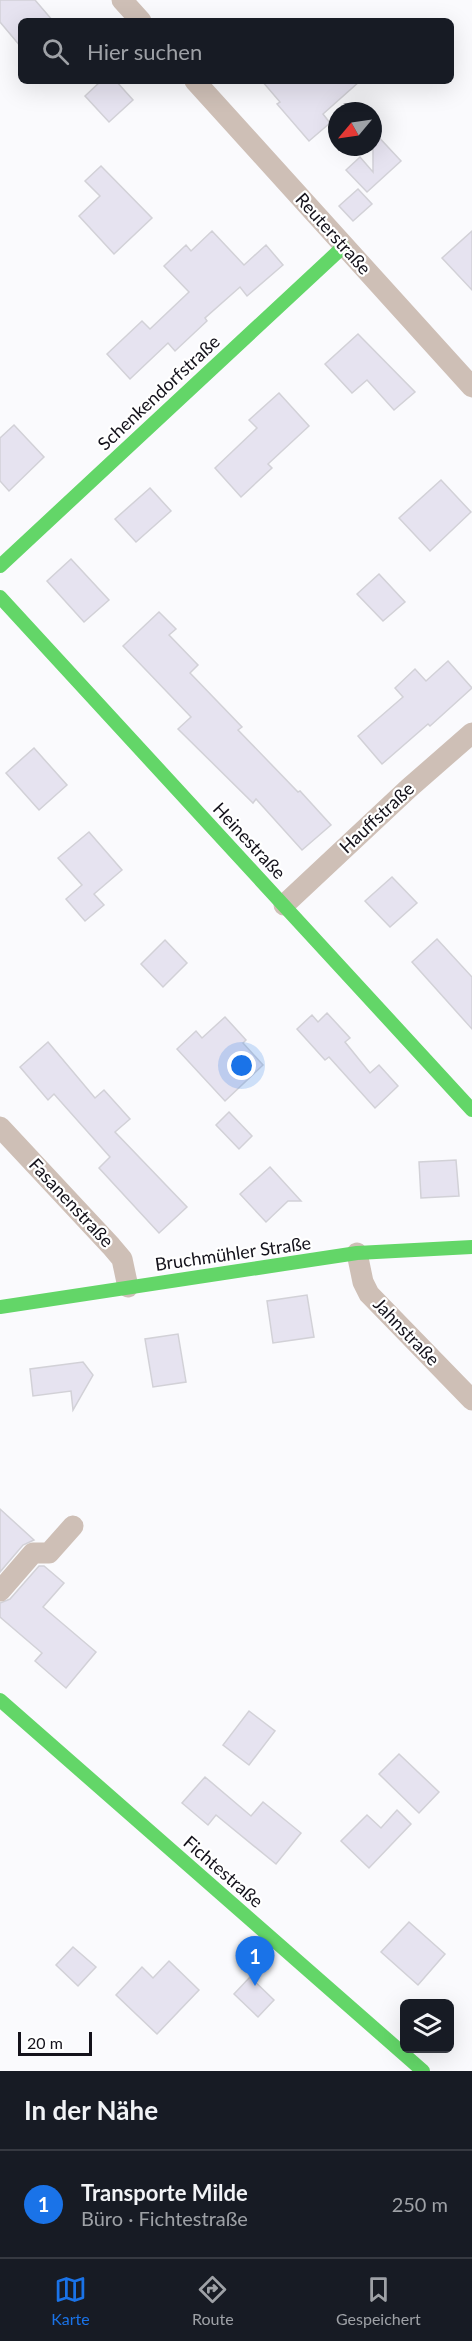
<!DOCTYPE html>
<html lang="de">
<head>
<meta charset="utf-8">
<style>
  :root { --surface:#171b24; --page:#20242c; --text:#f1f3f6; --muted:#9ea1a6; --line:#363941; --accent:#1a73e8 }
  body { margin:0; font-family:Lato,sans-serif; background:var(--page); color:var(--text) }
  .controls { position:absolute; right:18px; bottom:18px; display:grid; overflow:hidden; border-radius:9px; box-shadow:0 6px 24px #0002 }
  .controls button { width:54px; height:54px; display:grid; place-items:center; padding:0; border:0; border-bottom:2px solid var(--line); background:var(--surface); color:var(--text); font:30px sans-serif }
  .compass { position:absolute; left:328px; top:102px; width:54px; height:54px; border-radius:50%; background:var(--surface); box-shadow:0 6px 24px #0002; rotate:241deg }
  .scale { position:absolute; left:18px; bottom:15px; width:74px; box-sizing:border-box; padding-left:6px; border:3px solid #14121b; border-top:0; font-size:16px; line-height:21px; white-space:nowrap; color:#14121b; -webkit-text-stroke:4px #fff; paint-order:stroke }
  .you { position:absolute; left:242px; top:1066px; width:21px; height:21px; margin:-15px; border:4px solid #fff; border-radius:50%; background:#1a73e8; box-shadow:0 0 0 9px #1a73e833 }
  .badge { display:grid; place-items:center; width:39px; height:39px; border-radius:50%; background:var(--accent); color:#fff; font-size:20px; font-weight:700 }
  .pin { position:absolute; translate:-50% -50px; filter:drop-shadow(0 2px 3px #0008) }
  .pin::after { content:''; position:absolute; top:32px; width:21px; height:18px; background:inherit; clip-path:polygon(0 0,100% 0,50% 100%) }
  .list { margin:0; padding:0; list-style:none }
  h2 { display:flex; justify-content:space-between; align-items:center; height:78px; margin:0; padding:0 24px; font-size:26px }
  h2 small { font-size:20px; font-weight:400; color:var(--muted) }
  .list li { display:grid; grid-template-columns:39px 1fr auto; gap:18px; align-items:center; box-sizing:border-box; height:108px; padding:0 24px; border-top:2px solid var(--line) }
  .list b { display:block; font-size:22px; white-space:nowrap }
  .list p { margin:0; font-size:20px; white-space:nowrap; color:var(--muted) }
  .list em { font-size:20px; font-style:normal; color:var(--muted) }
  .icon { flex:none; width:33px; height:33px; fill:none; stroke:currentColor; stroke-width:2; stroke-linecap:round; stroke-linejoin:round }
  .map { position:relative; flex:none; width:472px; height:2071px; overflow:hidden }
  .search { position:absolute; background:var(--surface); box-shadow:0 6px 24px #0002; left:18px; right:18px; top:18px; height:66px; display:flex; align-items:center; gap:15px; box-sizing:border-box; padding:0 21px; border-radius:9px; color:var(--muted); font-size:22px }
  .sheet { height:186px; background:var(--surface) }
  nav { display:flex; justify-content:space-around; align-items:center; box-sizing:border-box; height:84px; border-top:2px solid var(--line); background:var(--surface); font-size:16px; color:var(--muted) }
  nav a { display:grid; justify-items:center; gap:3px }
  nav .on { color:var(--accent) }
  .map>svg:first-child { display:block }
</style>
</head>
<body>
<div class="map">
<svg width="472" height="2071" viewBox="0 0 472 2071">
  <rect width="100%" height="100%" fill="#fafafd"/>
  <!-- building -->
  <g fill="#e6e3f0" stroke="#d2d1d7" stroke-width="1.5">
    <polygon points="0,0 35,0 53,21 21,21 21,47 0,22"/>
    <polygon points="101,81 116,81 133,100 109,122 85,96"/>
    <polygon points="262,81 360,81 323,114 330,123 309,141 277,104 280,102"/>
    <polygon points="373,131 401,161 367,192 346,170 360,157 373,172"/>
    <polygon points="101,166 152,218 114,254 79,216 100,196 85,181"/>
    <polygon points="358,189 372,204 353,221 339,206"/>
    <polygon points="212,231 244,265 266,245 283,265 247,296 240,287 205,318 207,321 175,351 168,343 130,379 107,354 142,321 150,329 189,292 164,266 186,245 191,251"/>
    <polygon points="472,231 472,290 442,258"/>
    <polygon points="358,334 415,392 394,410 367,380 352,393 325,364"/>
    <polygon points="279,393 309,426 268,464 272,468 241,497 215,468 257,428 249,420"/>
    <polygon points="14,425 44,457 9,491 0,481 0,438"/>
    <polygon points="441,480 471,512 430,551 399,518"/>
    <polygon points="150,488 171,511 136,542 115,519"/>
    <polygon points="71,559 109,600 84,622 47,581"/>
    <polygon points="379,574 405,602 383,621 357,594"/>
    <polygon points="159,612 176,629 169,635 198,665 190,673 242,727 238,730 298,792 300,791 331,825 302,850 256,799 253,803 178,729 191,717 123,646"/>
    <polygon points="448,661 472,688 430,726 428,724 382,764 358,736 403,697 395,688 415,669 426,681"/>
    <polygon points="34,748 67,785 39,810 6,773"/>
    <polygon points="89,832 122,870 94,894 104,905 85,921 66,899 82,885 58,858"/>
    <polygon points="392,877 417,903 390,927 365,901"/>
    <polygon points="437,939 472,977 472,1029 412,962"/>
    <polygon points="165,940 187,963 163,987 141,964"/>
    <polygon points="327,1013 350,1038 345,1042 370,1073 379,1065 398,1086 375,1108 329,1057 325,1060 297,1029 312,1015 318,1022"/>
    <polygon points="225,1017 246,1040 243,1043 263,1065 225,1101 177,1049 196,1031 202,1038"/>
    <polygon points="48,1042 95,1098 104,1090 130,1119 115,1132 187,1207 159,1233 99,1168 110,1157 54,1094 48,1100 20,1067"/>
    <polygon points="229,1112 252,1136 239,1149 216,1125"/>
    <polygon points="456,1160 459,1196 421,1198 419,1162"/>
    <polygon points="270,1167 301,1201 288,1201 266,1222 240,1194"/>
    <polygon points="307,1295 314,1337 273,1343 267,1301"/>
    <polygon points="178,1334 186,1382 153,1387 145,1339"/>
    <polygon points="83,1362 93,1375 73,1410 71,1391 33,1396 30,1369"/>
    <polygon points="0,1509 34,1540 23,1545 0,1572"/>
    <polygon points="39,1566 44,1566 64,1583 43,1607 96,1652 66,1688 35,1661 42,1653 0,1617 0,1603 10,1599"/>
    <polygon points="249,1711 275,1731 249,1765 223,1745"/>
    <polygon points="399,1754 439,1792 419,1813 379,1774"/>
    <polygon points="205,1777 251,1816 263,1802 301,1833 276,1864 216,1815 208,1825 182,1803"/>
    <polygon points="397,1810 411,1824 369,1868 341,1841 367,1815 381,1828"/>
    <polygon points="409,1922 445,1954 418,1985 381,1952"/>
    <polygon points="73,1947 96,1967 78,1986 56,1965"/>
    <polygon points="169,1961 199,1990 157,2034 116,1995 142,1967 153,1978"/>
    <polygon points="250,1977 274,2000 258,2017 234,1994"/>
  </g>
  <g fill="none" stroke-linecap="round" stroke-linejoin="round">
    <!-- street -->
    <g stroke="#cebfb6" stroke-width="21">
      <polyline points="122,0 141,21"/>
      <polyline points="195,81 472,387"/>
      <polyline points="284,905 409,788 472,733"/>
      <polyline points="0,1127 111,1246 122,1259 128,1287"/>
      <polyline points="357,1253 363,1282 369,1294 472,1400"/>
      <polyline points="0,1591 33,1553 49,1553 73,1526"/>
    </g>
    <!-- fast -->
    <g stroke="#63d668" stroke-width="14">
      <polyline points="0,566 343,247"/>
      <polyline points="0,597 472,1110"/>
      <polyline points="0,1307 357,1253 472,1247"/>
      <polyline points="0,1700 423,2071"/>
    </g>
  </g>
  <g text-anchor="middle" stroke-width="4.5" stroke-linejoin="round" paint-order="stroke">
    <!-- street labels -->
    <g font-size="18" fill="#14121b" stroke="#fff">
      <text transform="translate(333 234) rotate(48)" y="6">Reuterstraße</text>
      <text transform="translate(159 393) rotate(-43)" y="6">Schenkendorfstraße</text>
      <text transform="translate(377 818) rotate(-43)" y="6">Hauffstraße</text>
      <text transform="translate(249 841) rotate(47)" y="6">Heinestraße</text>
      <text transform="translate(71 1203) rotate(47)" y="6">Fasanenstraße</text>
      <text transform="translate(233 1254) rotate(-8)" y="6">Bruchmühler Straße</text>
      <text transform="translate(406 1332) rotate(46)" y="6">Jahnstraße</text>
      <text transform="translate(223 1872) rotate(41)" y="6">Fichtestraße</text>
    </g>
  </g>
</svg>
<div class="controls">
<button><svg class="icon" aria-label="layers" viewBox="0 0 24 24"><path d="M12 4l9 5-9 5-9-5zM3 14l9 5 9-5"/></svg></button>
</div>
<svg class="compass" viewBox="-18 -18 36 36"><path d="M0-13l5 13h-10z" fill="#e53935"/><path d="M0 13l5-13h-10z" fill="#9ea1a6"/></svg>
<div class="scale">20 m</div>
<div class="you"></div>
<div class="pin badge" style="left:255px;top:1986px">1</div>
<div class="search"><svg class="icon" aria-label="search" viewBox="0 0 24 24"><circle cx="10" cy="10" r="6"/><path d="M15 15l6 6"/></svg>Hier suchen</div>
</div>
<section class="sheet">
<h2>In der Nähe<small></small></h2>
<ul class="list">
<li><span class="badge">1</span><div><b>Transporte Milde</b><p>Büro · Fichtestraße</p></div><em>250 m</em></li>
</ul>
</section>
<nav>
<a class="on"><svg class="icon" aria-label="map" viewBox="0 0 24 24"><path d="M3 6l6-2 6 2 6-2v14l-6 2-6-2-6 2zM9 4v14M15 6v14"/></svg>Karte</a>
<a><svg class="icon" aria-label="directions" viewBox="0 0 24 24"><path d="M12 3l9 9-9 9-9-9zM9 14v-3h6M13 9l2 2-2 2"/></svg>Route</a>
<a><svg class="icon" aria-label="saved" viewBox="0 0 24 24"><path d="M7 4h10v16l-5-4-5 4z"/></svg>Gespeichert</a>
</nav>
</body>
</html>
